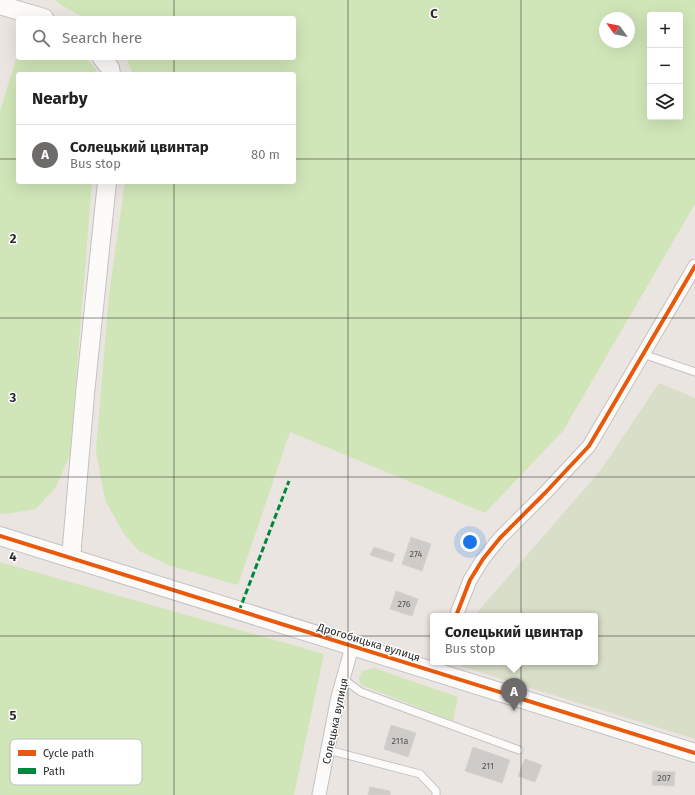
<!DOCTYPE html>
<html lang="en">
<head>
<meta charset="utf-8">
<style>
  :root { --surface:#fff; --page:#f2f2f2; --text:#222; --muted:#767676; --line:#e0e0e0; --accent:#6e6c6b }
  body { margin:0; font-family:"Fira Sans",sans-serif; background:var(--page); color:var(--text) }
  .controls { position:absolute; right:12px; top:12px; display:grid; overflow:hidden; border-radius:4px; box-shadow:0 4px 16px #0002 }
  .controls button { width:36px; height:36px; display:grid; place-items:center; padding:0; border:0; border-bottom:1px solid var(--line); background:var(--surface); color:var(--text); font:20px sans-serif }
  .compass { position:absolute; left:599px; top:12px; width:36px; height:36px; border-radius:50%; background:var(--surface); box-shadow:0 4px 16px #0002; rotate:303deg }
  .you { position:absolute; left:470px; top:542px; width:14px; height:14px; margin:-10px; border:3px solid #fff; border-radius:50%; background:#1a73e8; box-shadow:0 0 0 6px #1a73e833 }
  .badge { display:grid; place-items:center; width:26px; height:26px; border-radius:50%; background:var(--accent); color:#fff; font-size:13px; font-weight:700 }
  .pin { position:absolute; translate:-50% -33px; filter:drop-shadow(0 1px 2px #0008) }
  .pin::after { content:''; position:absolute; top:21px; width:14px; height:12px; background:inherit; clip-path:polygon(0 0,100% 0,50% 100%) }
  .popup { position:absolute; left:430px; top:613px; width:168px; height:52px; box-sizing:border-box; display:grid; place-content:center; border-radius:4px; background:var(--surface); filter:drop-shadow(0 1px 3px #0005); font-size:13px; white-space:nowrap; color:var(--muted) }
  .popup b { font-size:15px; color:var(--text) }
  .popup::after { content:''; position:absolute; left:50%; top:100%; margin-left:-8px; border:8px solid transparent; border-top-color:var(--surface) }
  .list { margin:0; padding:0; list-style:none }
  h2 { display:flex; justify-content:space-between; align-items:center; height:52px; margin:0; padding:0 16px; font-size:17px }
  h2 small { font-size:13px; font-weight:400; color:var(--muted) }
  .list li { display:grid; grid-template-columns:26px 1fr auto; gap:12px; align-items:center; box-sizing:border-box; height:60px; padding:0 16px; border-top:1px solid var(--line) }
  .list b { display:block; font-size:15px; white-space:nowrap }
  .list p { margin:0; font-size:13px; white-space:nowrap; color:var(--muted) }
  .list em { font-size:13px; font-style:normal; color:var(--muted) }
  .icon { flex:none; width:22px; height:22px; fill:none; stroke:currentColor; stroke-width:2; stroke-linecap:round; stroke-linejoin:round }
  .map { position:relative; flex:none; width:695px; height:795px; overflow:hidden }
  .search { position:absolute; background:var(--surface); box-shadow:0 4px 16px #0002; left:16px; top:16px; width:280px; height:44px; display:flex; align-items:center; gap:10px; box-sizing:border-box; padding:0 14px; border-radius:4px; color:var(--muted); font-size:15px }
  .panel { position:absolute; background:var(--surface); box-shadow:0 4px 16px #0002; left:16px; top:72px; width:280px; height:112px; border-radius:4px }
  .map>svg:first-child { display:block }
</style>
</head>
<body>
<div class="map">
<svg width="695" height="795" viewBox="0 0 695 795">
  <rect width="100%" height="100%" fill="#eae5e1"/>
  <!-- green -->
  <g fill="#d0e6b8" fill-rule="evenodd">
    <path d="M55 0H695V204L563 431 485 513 290 432 238 585 171 566 139 551 124 534 105 500 96 451 109 294 125 182H294V74H133L126 58H294V18H85L63 6ZM650 15H680V117H650ZM605 18H629V42H605Z"/>
    <polygon points="18,53 18,58 86,58 96,69 96,74 18,74 18,182 92,182 70,455 56,487 36,509 6,514 0,513 0,111"/>
    <polygon points="0,562 324,654 294,795 0,795"/>
    <polygon points="374,668 458,697 453,721 361,685 359,678 362,671"/>
  </g>
  <!-- cemetery -->
  <polygon fill="#d8dec8" points="659,383 695,398 695,739 463,667 460,662 595,662 595,616 474,616 600,471"/>
  <!-- building -->
  <g fill="#cfcbc8" stroke="#d5d1cd">
    <polygon points="411,537 431,544 422,571 402,564"/>
    <polygon points="374,547 395,554 392,562 370,555"/>
    <polygon points="396,591 418,599 412,616 390,609"/>
    <polygon points="391,725 416,733 408,757 384,749"/>
    <polygon points="473,747 510,760 502,783 465,771"/>
    <polygon points="525,759 542,765 535,782 518,776"/>
    <polygon points="653,771 675,772 674,786 652,785"/>
    <polygon points="370,787 390,791 390,795 368,795"/>
  </g>
  <g fill="none" stroke-linecap="round" stroke-linejoin="round">
    <defs>
      <g id="lane">
        <polyline points="643,354 695,372"/>
        <polyline points="343,679 361,692 519,750"/>
        <polyline points="328,750 420,774 436,791 436,795"/>
      </g>
      <g id="street">
        <polyline points="456,616 470,580 483,559 500,538 545,493 589,446 695,266"/>
        <polyline points="319,795 338,697 352,647"/>
      </g>
      <g id="secondary">
        <polyline points="0,5 44,18"/>
        <polyline points="102,58 110,68 111,74"/>
        <polyline points="0,536 695,753"/>
        <polyline points="71,558 85,394 107,182"/>
      </g>
    </defs>
    <!-- lane casing -->
    <use href="#lane" stroke="#c3c2c3" stroke-width="9"/>
    <!-- street casing -->
    <use href="#street" stroke="#c3c2c3" stroke-width="15"/>
    <!-- secondary casing -->
    <use href="#secondary" stroke="#c3c2c3" stroke-width="20"/>
    <!-- lane -->
    <use href="#lane" stroke="#fcfbfa" stroke-width="7"/>
    <!-- street -->
    <use href="#street" stroke="#fcfbfa" stroke-width="13"/>
    <!-- secondary -->
    <use href="#secondary" stroke="#fcfbfa" stroke-width="18"/>
    <!-- quiet -->
    <polyline stroke="#00873e" stroke-width="3" stroke-dasharray="6 3" stroke-linecap="butt" points="239,611 289,481"/>
    <defs>
      <g id="cycleway">
        <polyline points="0,536 695,753"/>
        <polyline points="456,616 470,580 483,559 500,538 545,493 589,446 695,266"/>
      </g>
    </defs>
    <!-- cycleway casing -->
    <use href="#cycleway" stroke="#fff" stroke-width="6"/>
    <!-- cycleway -->
    <use href="#cycleway" stroke="#e8590c" stroke-width="4"/>
  </g>
  <!-- grid -->
  <path fill="none" stroke="#2b2b2b" stroke-width="1" stroke-opacity="0.55" d="M174 0V18M348 0V795M521 0V795M174 58V74M0 159H18M294 159H695M174 182V795M0 318H695M0 477H695M0 636H695"/>
  <g text-anchor="middle" stroke-width="3" stroke-linejoin="round" paint-order="stroke">
    <!-- number labels -->
    <g font-size="9" fill="#565554">
      <text x="416" y="557">274</text>
      <text x="404" y="607">276</text>
      <text x="400" y="744">211а</text>
      <text x="488" y="769">211</text>
      <text x="664" y="781">207</text>
    </g>
    <!-- street labels -->
    <g font-size="11" fill="#2b2b2b" stroke="#fff">
      <text transform="translate(369 642) rotate(17)" y="4">Дрогобицька вулиця</text>
      <text transform="translate(335 721) rotate(-78)" y="4">Солецька вулиця</text>
    </g>
  </g>
  <!-- legend -->
  <rect x="10" y="739" width="132" height="46" rx="6" fill="#fff" stroke="#bfbfbf" stroke-width="1"/>
  <rect x="18" y="750" width="18" height="6" fill="#e8590c"/>
  <rect x="18" y="768" width="18" height="6" fill="#00873e"/>
  <g font-size="11" fill="#2b2b2b">
    <text x="43" y="757">Cycle path</text>
    <text x="43" y="775">Path</text>
  </g>
  <g font-size="13" text-anchor="middle" font-weight="bold" fill="#2b2b2b" stroke="#fff" stroke-width="3" stroke-linejoin="round" paint-order="stroke">
    <text x="434" y="18">C</text>
    <text x="13" y="243">2</text>
    <text x="13" y="402">3</text>
    <text x="13" y="561">4</text>
    <text x="13" y="720">5</text>
  </g>
</svg>
<div class="controls">
<button>+</button>
<button>−</button>
<button><svg class="icon" aria-label="layers" viewBox="0 0 24 24"><path d="M12 4l9 5-9 5-9-5zM3 14l9 5 9-5"/></svg></button>
</div>
<svg class="compass" viewBox="-18 -18 36 36"><path d="M0-13l5 13h-10z" fill="#e53935"/><path d="M0 13l5-13h-10z" fill="#767676"/></svg>
<div class="you"></div>
<div class="pin badge" style="left:514px;top:711px">A</div>
<div class="popup"><b>Солецький цвинтар</b>Bus stop</div>
<div class="search"><svg class="icon" aria-label="search" viewBox="0 0 24 24"><circle cx="10" cy="10" r="6"/><path d="M15 15l6 6"/></svg>Search here</div>
<section class="panel">
<h2>Nearby<small></small></h2>
<ul class="list">
<li><span class="badge">A</span><div><b>Солецький цвинтар</b><p>Bus stop</p></div><em>80 m</em></li>
</ul>
</section>
</div>
</body>
</html>
